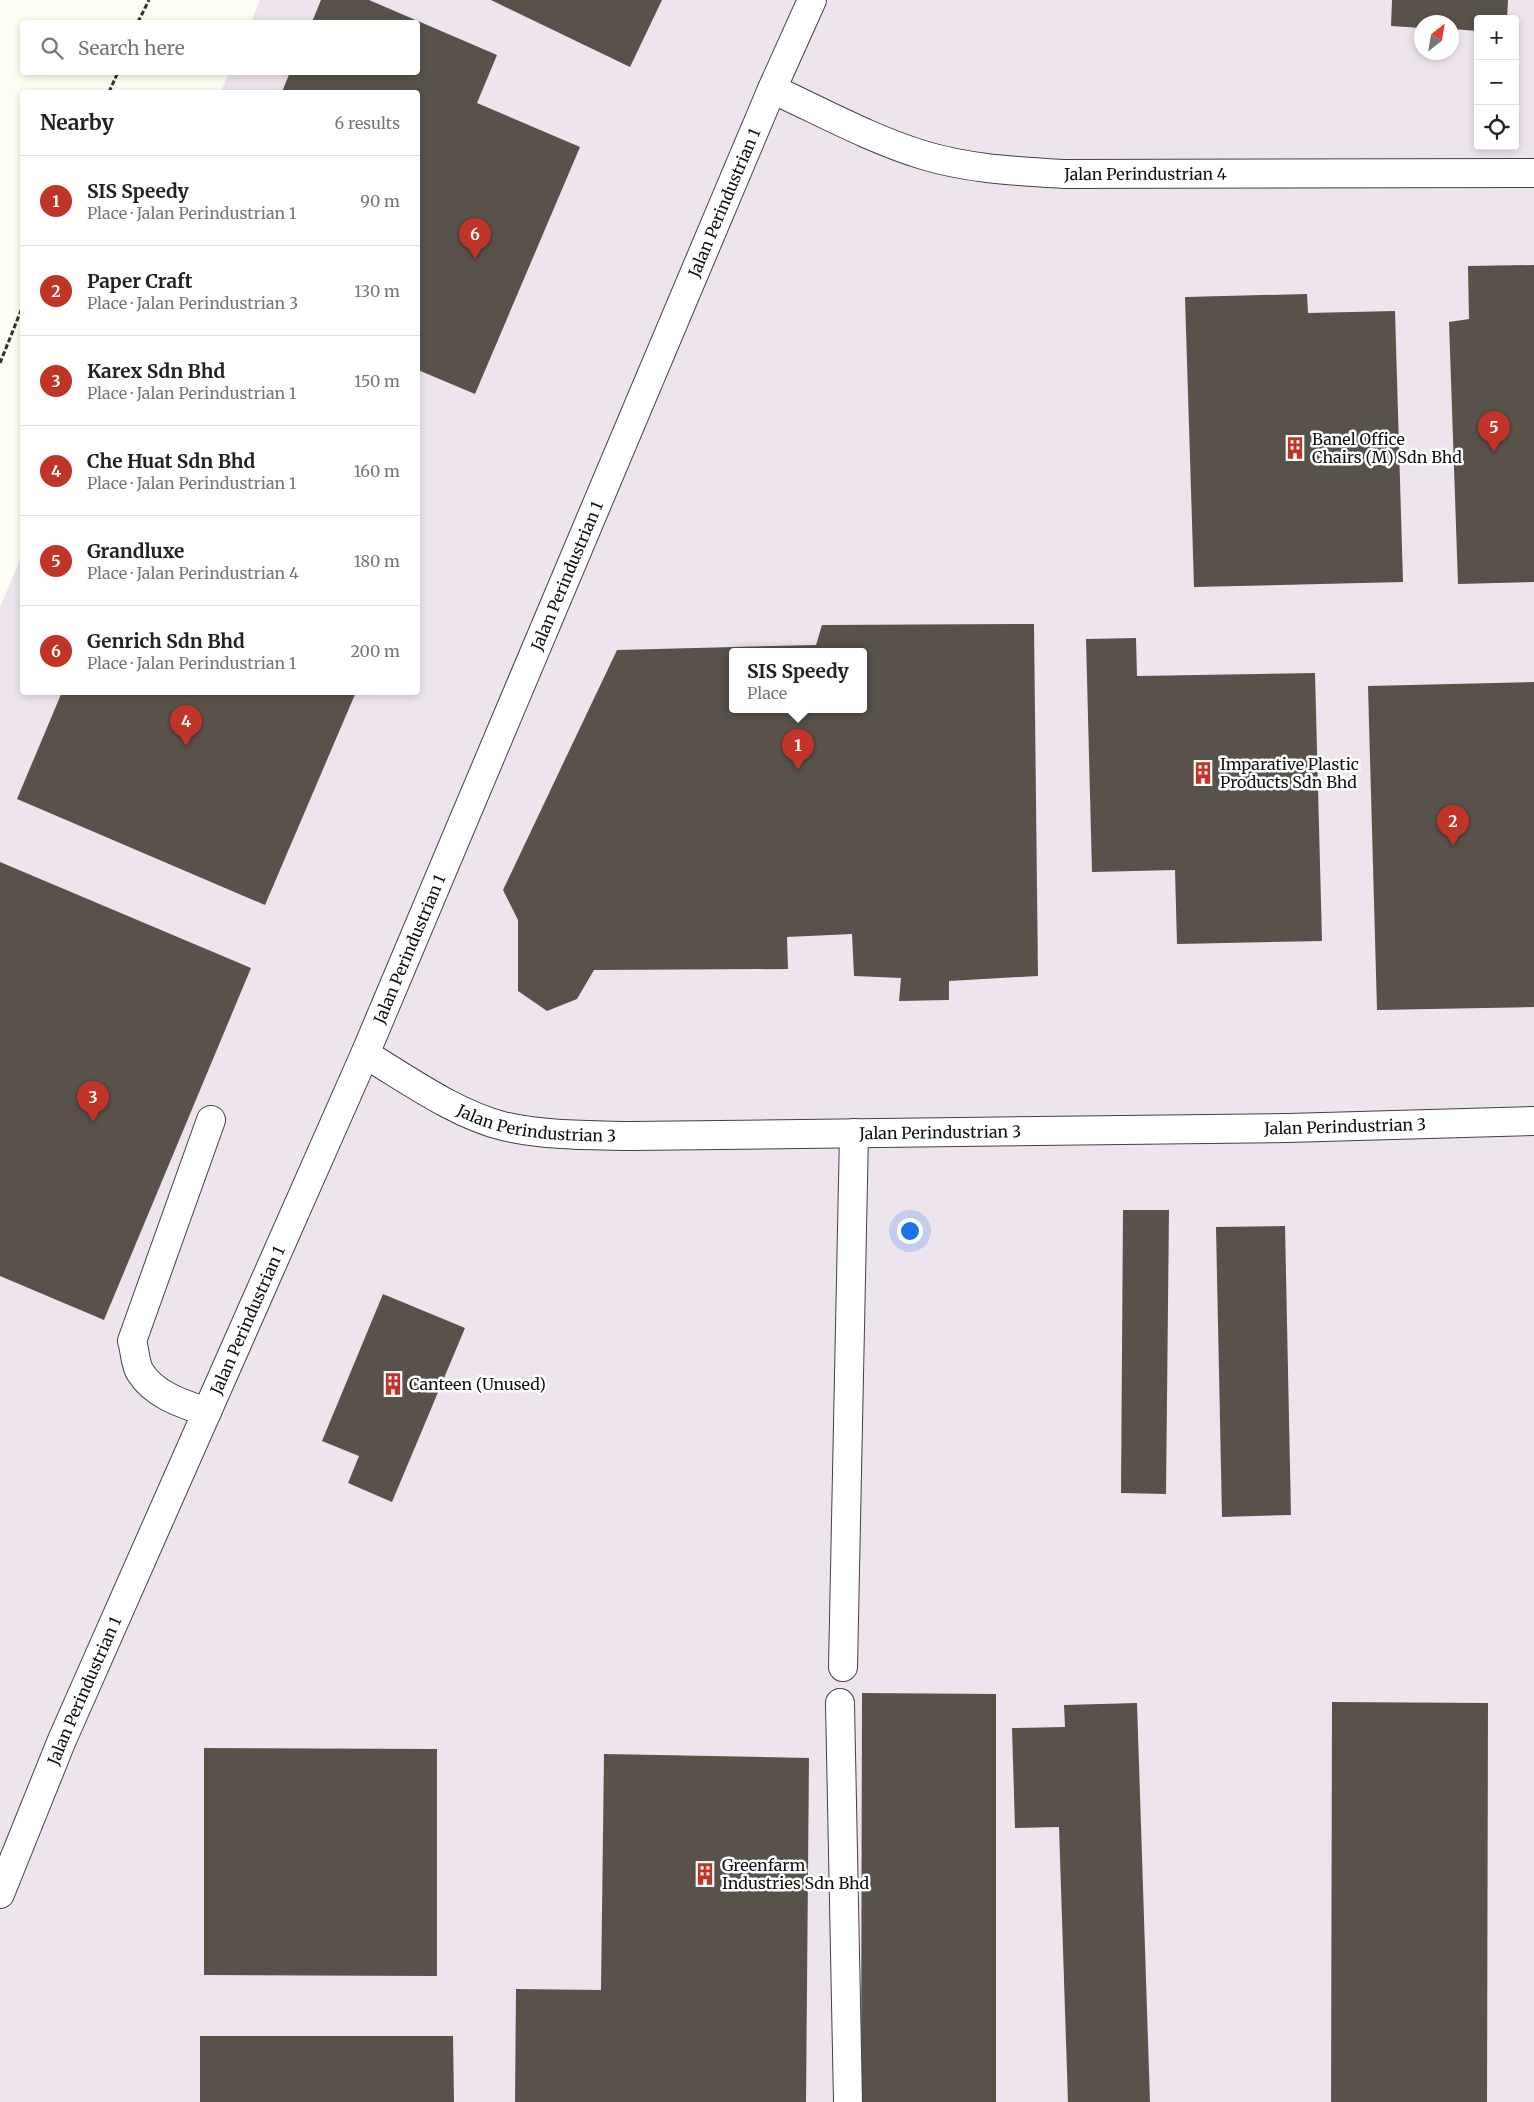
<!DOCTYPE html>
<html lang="en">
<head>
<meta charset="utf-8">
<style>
  :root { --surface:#fff; --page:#f2f2f2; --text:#222; --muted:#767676; --line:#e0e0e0; --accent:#c03527 }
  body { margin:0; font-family:Merriweather,serif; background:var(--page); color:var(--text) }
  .controls { position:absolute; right:15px; top:15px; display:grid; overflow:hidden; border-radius:5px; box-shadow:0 2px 8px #0003 }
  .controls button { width:45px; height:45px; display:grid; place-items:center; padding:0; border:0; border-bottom:1px solid var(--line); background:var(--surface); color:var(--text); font:25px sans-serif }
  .compass { position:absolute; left:1414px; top:15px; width:45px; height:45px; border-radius:50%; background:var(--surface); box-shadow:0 2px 8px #0003; rotate:31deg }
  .you { position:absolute; left:909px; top:1230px; width:18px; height:18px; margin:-12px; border:4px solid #fff; border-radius:50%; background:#1a73e8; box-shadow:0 0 0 8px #1a73e833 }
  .badge { display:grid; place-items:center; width:32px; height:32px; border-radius:50%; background:var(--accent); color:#fff; font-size:16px; font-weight:700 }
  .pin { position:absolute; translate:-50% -41px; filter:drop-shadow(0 1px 2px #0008) }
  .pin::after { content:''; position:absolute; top:26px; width:18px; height:15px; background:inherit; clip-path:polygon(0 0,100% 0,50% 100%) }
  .popup { position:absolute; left:729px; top:648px; width:138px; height:65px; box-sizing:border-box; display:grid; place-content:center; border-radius:5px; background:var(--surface); filter:drop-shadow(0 1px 4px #0005); font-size:16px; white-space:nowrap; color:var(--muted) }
  .popup b { font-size:19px; color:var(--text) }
  .popup::after { content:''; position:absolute; left:50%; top:100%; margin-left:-10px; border:10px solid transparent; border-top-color:var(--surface) }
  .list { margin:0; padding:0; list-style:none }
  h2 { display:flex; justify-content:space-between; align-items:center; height:65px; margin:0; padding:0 20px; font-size:21px }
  h2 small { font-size:16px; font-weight:400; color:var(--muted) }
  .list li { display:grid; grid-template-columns:32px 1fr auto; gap:15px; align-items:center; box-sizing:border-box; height:90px; padding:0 20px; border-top:1px solid var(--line) }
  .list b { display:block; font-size:19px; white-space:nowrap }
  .list p { margin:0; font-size:16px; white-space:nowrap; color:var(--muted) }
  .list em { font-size:16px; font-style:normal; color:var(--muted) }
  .icon { flex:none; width:28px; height:28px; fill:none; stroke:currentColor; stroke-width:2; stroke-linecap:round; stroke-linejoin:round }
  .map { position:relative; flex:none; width:1534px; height:2102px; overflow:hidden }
  .search { position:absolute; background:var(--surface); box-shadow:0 2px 8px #0003; left:20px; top:20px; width:400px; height:55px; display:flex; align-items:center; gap:12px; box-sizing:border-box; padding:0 18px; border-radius:5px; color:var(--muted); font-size:19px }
  .panel { position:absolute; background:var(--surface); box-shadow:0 2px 8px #0003; left:20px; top:90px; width:400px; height:605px; border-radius:5px }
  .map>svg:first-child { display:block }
</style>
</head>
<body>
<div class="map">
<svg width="1534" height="2102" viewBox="0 0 1534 2102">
  <rect width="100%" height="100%" fill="#fffef2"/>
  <!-- industrial -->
  <path fill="#eee4ed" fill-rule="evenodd" d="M260 0H1534V2102H0V607L22 555V692H418V92H221L229 73 418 72V22H251ZM1478 19H1515V146H1478ZM1422 22H1452V52H1422ZM733 651H863V709H733Z"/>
  <!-- building -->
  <g fill="#58524b" fill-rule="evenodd">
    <polygon points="321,0 369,0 497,55 477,103 580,147 475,394 418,370 418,92 282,92 290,72 418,72 418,22 312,22"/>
    <polygon points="491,0 662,0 630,67"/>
    <polygon points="1392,0 1508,0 1507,19 1478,19 1478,31 1452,29 1452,22 1422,22 1422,28 1391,26"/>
    <polygon points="1534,265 1534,582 1458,584 1449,322 1469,319 1468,266"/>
    <polygon points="1307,294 1308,313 1395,311 1403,582 1194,587 1185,297"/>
    <path d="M1034 624 1038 976 949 981V1000L899 1001 901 978 854 976 852 934 787 937 788 969 594 970 577 999 547 1011 518 991V920L503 890 617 650 816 645 822 625ZM733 651H863V709H733Z"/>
    <polygon points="1136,638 1137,676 1315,673 1322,941 1177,944 1175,870 1092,872 1086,639"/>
    <polygon points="1534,682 1534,1007 1377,1010 1368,686"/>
    <polygon points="62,692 356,692 265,905 17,799"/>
    <polygon points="0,862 251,968 104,1320 0,1276"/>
    <polygon points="1123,1210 1169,1210 1166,1494 1121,1493"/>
    <polygon points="1285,1226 1291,1515 1222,1517 1216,1227"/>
    <polygon points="383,1294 465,1328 392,1502 348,1483 359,1456 322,1441"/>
    <polygon points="862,1693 996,1694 996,2102 861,2102"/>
    <polygon points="1332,1702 1488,1703 1487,2102 1331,2102"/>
    <polygon points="1137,1703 1150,2102 1068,2102 1059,1827 1015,1828 1012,1728 1065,1727 1064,1705"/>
    <polygon points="204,1748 437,1749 437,1976 204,1975"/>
    <polygon points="604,1754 809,1758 806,2102 515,2102 516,1989 601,1990"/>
    <polygon points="200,2036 453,2036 454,2102 200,2102"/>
  </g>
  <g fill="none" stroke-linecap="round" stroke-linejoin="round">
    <defs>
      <g id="minor">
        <path id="s1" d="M772 89C822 112 871 139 923 155 969 169 1015 171 1063 174L1534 173"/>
        <path id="s2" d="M365 1054C407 1079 455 1114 503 1126 545 1136 590 1135 632 1136L1288 1128 1534 1121"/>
        <path d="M207 1412C183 1404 154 1395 140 1372 135 1364 135 1350 132 1341L211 1120"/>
        <polyline points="843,1667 854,1133"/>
        <polyline points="840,1703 848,2102"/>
        <path id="s3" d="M0 1894 62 1740 365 1054 772 89 812 0"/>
      </g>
    </defs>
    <!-- minor casing -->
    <use href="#minor" stroke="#424242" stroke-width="30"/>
    <!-- path -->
    <g stroke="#313131" stroke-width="3" stroke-dasharray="5 2.5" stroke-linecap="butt">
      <polyline points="138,22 149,0"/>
      <polyline points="109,92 118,72"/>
      <polyline points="0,363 22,308"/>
    </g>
    <!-- minor -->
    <use href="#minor" stroke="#fff" stroke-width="28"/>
  </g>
  <!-- icons -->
  <defs>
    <symbol id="building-bare" viewBox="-9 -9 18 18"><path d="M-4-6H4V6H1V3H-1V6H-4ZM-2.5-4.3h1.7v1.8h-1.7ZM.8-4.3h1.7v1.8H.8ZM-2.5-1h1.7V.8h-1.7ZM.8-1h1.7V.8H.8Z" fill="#c03527" stroke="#fff" stroke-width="2.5" paint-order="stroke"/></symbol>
  </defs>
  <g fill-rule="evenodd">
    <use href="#building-bare" x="1279" y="432" width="32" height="32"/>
    <use href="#building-bare" x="1187" y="757" width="32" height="32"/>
    <use href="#building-bare" x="377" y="1368" width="32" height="32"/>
    <use href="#building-bare" x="689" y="1858" width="32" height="32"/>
  </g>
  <g text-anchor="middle" stroke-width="5" stroke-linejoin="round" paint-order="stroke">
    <!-- street labels -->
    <g font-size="16" fill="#0f0f0f" stroke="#fff">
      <text dy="6" stroke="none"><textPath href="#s1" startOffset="389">Jalan Perindustrian 4</textPath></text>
      <text dy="6" stroke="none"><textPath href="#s3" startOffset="1840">Jalan Perindustrian 1</textPath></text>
      <text dy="6" stroke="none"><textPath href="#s3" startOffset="1435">Jalan Perindustrian 1</textPath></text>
      <text dy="6" stroke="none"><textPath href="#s3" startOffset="1030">Jalan Perindustrian 1</textPath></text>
      <text dy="6" stroke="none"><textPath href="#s2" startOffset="189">Jalan Perindustrian 3</textPath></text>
      <text dy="6" stroke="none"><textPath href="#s2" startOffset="999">Jalan Perindustrian 3</textPath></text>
      <text dy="6" stroke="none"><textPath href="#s2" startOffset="594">Jalan Perindustrian 3</textPath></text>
      <text dy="6" stroke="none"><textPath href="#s3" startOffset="625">Jalan Perindustrian 1</textPath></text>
      <text dy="6" stroke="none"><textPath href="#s3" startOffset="220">Jalan Perindustrian 1</textPath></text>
    </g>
    <!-- poi labels -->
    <g font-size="16" fill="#0f0f0f" stroke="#fff" text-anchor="start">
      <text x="1312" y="445">Banel Office<tspan x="1312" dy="18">Chairs (M) Sdn Bhd</tspan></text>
      <text x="1220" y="770">Imparative Plastic<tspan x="1220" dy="18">Products Sdn Bhd</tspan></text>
      <text x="409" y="1390">Canteen (Unused)</text>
      <text x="722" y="1871">Greenfarm<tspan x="722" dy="18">Industries Sdn Bhd</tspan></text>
    </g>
  </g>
</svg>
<div class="controls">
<button>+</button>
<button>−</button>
<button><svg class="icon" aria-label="locate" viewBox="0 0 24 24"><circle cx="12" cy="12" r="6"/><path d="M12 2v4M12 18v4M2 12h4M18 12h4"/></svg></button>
</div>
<svg class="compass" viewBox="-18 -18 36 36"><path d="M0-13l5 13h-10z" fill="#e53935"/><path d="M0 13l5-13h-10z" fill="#767676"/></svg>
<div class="you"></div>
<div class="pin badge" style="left:798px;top:770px">1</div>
<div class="popup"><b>SIS Speedy</b>Place</div>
<div class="pin badge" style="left:1453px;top:846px">2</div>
<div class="pin badge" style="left:93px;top:1122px">3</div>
<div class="pin badge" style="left:186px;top:746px">4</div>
<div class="pin badge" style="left:1494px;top:452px">5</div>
<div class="pin badge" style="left:475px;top:259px">6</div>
<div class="search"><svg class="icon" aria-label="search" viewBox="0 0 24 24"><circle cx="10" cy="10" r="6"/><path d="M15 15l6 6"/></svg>Search here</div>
<section class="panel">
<h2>Nearby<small>6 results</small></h2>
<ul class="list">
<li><span class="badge">1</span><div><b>SIS Speedy</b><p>Place · Jalan Perindustrian 1</p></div><em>90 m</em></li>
<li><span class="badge">2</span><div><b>Paper Craft</b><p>Place · Jalan Perindustrian 3</p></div><em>130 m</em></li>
<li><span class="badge">3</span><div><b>Karex Sdn Bhd</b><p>Place · Jalan Perindustrian 1</p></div><em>150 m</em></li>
<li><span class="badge">4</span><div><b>Che Huat Sdn Bhd</b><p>Place · Jalan Perindustrian 1</p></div><em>160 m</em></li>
<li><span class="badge">5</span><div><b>Grandluxe</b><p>Place · Jalan Perindustrian 4</p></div><em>180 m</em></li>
<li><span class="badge">6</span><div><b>Genrich Sdn Bhd</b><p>Place · Jalan Perindustrian 1</p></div><em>200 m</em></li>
</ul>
</section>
</div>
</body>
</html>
